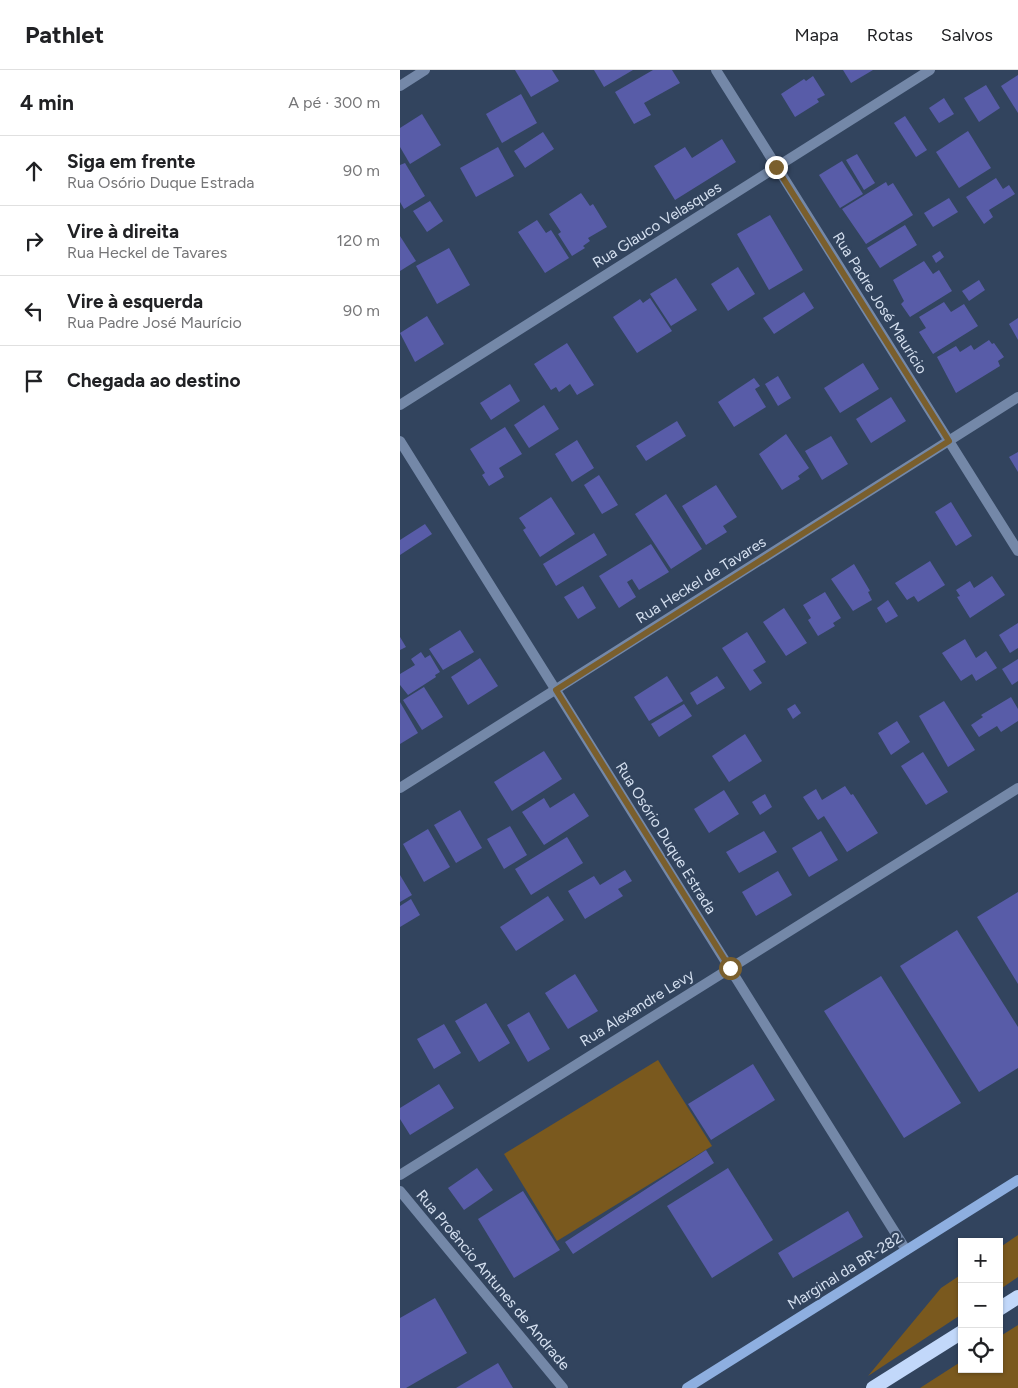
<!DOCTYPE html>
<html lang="pt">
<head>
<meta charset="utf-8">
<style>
  :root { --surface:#fff; --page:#f2f2f2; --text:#202124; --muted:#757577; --line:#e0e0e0 }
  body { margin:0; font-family:Figtree,sans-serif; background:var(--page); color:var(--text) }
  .controls { position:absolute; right:15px; bottom:15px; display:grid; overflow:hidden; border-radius:0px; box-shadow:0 1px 4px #0004 }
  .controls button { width:45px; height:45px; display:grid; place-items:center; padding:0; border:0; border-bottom:1px solid var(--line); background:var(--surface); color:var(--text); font:25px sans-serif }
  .stop { position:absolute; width:15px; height:15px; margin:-11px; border:4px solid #7a5f2d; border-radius:50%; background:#fff }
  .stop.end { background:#7a5f2d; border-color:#fff; box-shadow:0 1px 5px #0008 }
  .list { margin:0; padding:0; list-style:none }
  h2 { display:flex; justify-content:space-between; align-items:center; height:65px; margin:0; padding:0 20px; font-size:21px }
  h2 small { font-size:16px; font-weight:400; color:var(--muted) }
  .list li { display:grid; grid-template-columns:32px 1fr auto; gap:15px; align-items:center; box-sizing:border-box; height:70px; padding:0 20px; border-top:1px solid var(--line) }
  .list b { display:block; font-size:19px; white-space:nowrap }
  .list p { margin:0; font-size:16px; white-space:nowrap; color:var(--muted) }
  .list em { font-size:16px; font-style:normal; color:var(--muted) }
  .icon { flex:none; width:28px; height:28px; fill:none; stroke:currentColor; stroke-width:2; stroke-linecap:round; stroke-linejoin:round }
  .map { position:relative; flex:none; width:618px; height:1318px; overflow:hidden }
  header { display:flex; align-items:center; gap:30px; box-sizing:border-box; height:70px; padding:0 25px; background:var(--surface); border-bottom:1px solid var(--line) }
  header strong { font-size:24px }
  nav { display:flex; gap:28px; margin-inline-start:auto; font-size:18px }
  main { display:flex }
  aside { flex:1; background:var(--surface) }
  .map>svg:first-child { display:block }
</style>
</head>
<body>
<header>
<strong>Pathlet</strong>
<nav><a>Mapa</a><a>Rotas</a><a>Salvos</a></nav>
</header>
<main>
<aside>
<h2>4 min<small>A pé · 300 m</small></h2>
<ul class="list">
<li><svg class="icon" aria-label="ahead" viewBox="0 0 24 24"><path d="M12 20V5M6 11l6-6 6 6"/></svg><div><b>Siga em frente</b><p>Rua Osório Duque Estrada</p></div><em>90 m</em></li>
<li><svg class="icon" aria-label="right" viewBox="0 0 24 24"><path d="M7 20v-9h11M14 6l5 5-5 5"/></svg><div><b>Vire à direita</b><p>Rua Heckel de Tavares</p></div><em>120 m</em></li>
<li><svg class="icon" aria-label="left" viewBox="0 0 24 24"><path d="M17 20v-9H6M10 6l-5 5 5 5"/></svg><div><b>Vire à esquerda</b><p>Rua Padre José Maurício</p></div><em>90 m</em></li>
<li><svg class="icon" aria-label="arrive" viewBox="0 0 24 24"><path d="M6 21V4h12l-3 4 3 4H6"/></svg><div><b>Chegada ao destino</b></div></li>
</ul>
</aside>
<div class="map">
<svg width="618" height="1318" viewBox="0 0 618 1318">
  <rect width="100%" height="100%" fill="#32445e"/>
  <!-- green -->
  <g fill="#7a591e">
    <polygon points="258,990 312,1076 157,1171 104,1084"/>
    <polygon points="618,1165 618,1207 599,1220 599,1178"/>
    <polygon points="562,1204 562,1244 468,1306 541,1218"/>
    <polygon points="618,1255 618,1318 520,1318 562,1291 562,1299 599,1299 599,1267"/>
  </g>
  <!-- building -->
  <g fill="#585ca8">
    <polygon points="115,0 152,0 159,11 131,27"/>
    <polygon points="194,0 233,0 204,17"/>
    <polygon points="253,0 272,0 280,13 244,33 251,45 234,54 215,22"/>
    <polygon points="443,0 473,0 451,13"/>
    <polygon points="618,5 618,43 601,16"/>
    <polygon points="413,6 425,25 417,29 419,32 395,47 381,24 404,9 406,11"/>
    <polygon points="586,15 600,38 579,52 564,28"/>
    <polygon points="121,24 137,53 102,73 86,44"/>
    <polygon points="544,28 554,44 539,53 529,38"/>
    <polygon points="22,44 41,75 10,94 0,77 0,58"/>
    <polygon points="505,46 527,80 516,87 494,53"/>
    <polygon points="568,61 591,98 559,118 536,82"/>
    <polygon points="143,62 154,79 125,98 114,81"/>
    <polygon points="322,69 336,92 275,130 254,96 285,77 292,88"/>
    <polygon points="98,77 114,106 76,127 60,98"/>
    <polygon points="457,84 475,113 464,120 446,90"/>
    <polygon points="442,91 463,124 440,138 419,105"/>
    <polygon points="5,93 25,126 4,139 0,132 0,95"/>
    <polygon points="596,108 603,119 609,115 615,124 589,140 593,147 584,154 566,127"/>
    <polygon points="486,112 488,116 493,113 513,145 466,174 442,139"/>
    <polygon points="181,123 190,136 193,134 207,157 188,168 190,171 183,176 185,178 172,186 158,164 161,162 149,144"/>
    <polygon points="549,128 558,142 533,157 524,143"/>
    <polygon points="30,131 43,151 27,162 13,141"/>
    <polygon points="370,145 403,200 369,220 337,164"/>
    <polygon points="137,150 146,163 151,160 169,188 145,203 118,162"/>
    <polygon points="505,155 517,175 480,198 467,178"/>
    <polygon points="0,166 16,191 0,201"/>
    <polygon points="49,178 70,215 37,234 16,196"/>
    <polygon points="540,181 544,187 536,193 532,186"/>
    <polygon points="524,191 533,204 539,200 552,221 510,247 501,234 504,231 493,210"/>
    <polygon points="338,197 355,224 328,241 311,214"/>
    <polygon points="276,208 297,240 271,256 250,224"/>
    <polygon points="579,210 585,220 569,231 562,221"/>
    <polygon points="404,222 414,238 374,264 363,248"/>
    <polygon points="250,228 272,261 237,283 213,247 240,229 243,233"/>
    <polygon points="544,232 551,242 564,234 578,256 533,284 519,262 526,258 519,247"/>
    <polygon points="27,246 44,274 15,292 0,263"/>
    <polygon points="618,248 618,270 609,254"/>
    <polygon points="589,270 592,274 594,273 604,287 598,291 600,296 556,323 537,287 556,276 560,282 571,275 574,280"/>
    <polygon points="167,273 194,315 177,325 170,314 159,322 156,317 151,320 134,294"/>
    <polygon points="463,293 479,319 440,343 424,318"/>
    <polygon points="378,306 391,328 378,336 365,314"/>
    <polygon points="354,308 360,316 355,319 366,337 334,357 318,332"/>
    <polygon points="110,314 120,331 91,350 80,333"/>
    <polygon points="491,327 506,351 471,373 456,349"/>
    <polygon points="144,335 159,359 129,378 114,355"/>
    <polygon points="277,351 286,366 246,391 236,376"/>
    <polygon points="105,357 122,384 99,398 104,407 89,416 82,405 85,403 70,379"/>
    <polygon points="386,364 409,398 398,406 400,409 382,420 359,384"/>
    <polygon points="431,366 448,394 422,410 405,381"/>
    <polygon points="177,370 194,398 172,412 155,384"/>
    <polygon points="618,382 618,402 609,387"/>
    <polygon points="199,405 218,435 202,444 184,415"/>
    <polygon points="316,415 337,447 323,456 327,462 306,475 282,436"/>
    <polygon points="266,424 302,479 271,499 235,444"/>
    <polygon points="151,427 175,464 140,487 123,460 126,458 119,448"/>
    <polygon points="551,432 572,466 556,476 535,442"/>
    <polygon points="25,454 32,464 0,485 0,470"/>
    <polygon points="194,463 207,485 156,516 143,494"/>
    <polygon points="251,474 269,502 239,520 232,509 227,512 236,527 219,538 199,506"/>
    <polygon points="530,491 545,515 518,532 514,526 507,530 495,513"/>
    <polygon points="454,494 470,521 468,522 472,530 453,541 431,509"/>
    <polygon points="592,506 605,525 570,548 557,527 560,526 556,520 570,511 574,518"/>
    <polygon points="183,516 196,538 178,549 164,527"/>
    <polygon points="425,522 441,548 433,553 435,556 418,566 408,550 411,548 403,535"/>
    <polygon points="488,530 498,546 486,553 477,538"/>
    <polygon points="384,538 407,573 386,586 363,552"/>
    <polygon points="618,553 618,578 610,583 599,565"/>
    <polygon points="60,560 74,582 43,600 29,579"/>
    <polygon points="347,562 366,592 353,600 362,613 350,621 322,578"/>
    <polygon points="0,567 6,577 0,580"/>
    <polygon points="565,569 576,588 586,581 597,598 576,611 572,604 561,611 542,583"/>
    <polygon points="21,582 25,588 30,585 40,602 35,605 36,607 8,625 0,615 0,604 15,595 11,589"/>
    <polygon points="80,588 98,616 68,635 51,607"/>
    <polygon points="618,589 618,611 612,615 602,599"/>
    <polygon points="267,606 283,631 249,651 234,627"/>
    <polygon points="317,606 325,618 297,635 290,623"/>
    <polygon points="24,617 43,647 22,660 3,630"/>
    <polygon points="611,627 618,639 618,651 601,662 597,656 579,667 571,655 583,647 581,645"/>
    <polygon points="544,631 575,680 548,697 519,646"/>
    <polygon points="0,632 18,663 0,674"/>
    <polygon points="284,634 292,646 259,667 251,654"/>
    <polygon points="395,634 401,643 393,649 387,639"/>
    <polygon points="497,651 510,672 491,685 478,663"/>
    <polygon points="345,664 362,691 329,712 312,686"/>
    <polygon points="144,681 162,709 112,741 94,712"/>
    <polygon points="523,682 548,722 526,735 501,696"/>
    <polygon points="445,716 451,725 453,724 478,763 447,782 424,746 418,750 403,727 416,719 422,730"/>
    <polygon points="324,720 339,744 309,763 294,739"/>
    <polygon points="174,723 189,746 144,775 122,742 144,728 150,738"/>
    <polygon points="365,724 372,737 360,745 352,732"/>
    <polygon points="60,740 82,778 56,793 34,755"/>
    <polygon points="110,756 127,785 104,799 87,769"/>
    <polygon points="28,759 50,797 24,812 3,774"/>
    <polygon points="364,761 377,782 339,803 326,782"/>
    <polygon points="421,761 438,790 409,807 392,778"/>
    <polygon points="167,767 183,793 131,825 115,799"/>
    <polygon points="225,800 232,811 218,819 223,826 185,849 168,821 194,806 200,815"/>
    <polygon points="378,801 392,825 356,846 342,822"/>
    <polygon points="0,805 12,825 0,832"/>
    <polygon points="618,822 618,914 577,847"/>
    <polygon points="148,826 164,850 116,881 100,857"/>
    <polygon points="11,829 20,845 0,857 0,836"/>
    <polygon points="557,860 618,957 618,998 579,1022 500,896"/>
    <polygon points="175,904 198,941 168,959 145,923"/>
    <polygon points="481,906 561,1033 504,1068 424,941"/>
    <polygon points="86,933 110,973 79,992 55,951"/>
    <polygon points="129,942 150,979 128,992 107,955"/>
    <polygon points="44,954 61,983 34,999 17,969"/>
    <polygon points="353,994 375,1030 311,1070 288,1034"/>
    <polygon points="39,1014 54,1038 10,1065 0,1049 0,1038"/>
    <polygon points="306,1080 314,1093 173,1184 165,1172"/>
    <polygon points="77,1098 93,1120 64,1140 48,1118"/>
    <polygon points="328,1098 373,1170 312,1208 267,1136"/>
    <polygon points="123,1121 160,1180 114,1208 78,1149"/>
    <polygon points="448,1141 463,1167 393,1208 378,1183"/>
    <polygon points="35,1228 67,1283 6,1318 0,1318 0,1248"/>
    <polygon points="98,1293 113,1318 56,1318"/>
  </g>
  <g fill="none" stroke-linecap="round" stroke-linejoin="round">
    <!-- minor -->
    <g stroke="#7488a8" stroke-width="10">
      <polyline points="316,0 618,481"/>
      <polyline points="0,16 25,0"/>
      <polyline points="0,335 530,0"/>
      <polyline points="0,371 506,1180"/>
      <polyline points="0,718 618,327"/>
      <polyline points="0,1105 618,718"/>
      <polyline points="0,1121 163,1318"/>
    </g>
    <!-- secondary -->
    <polyline stroke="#8eafe0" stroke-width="10" points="287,1318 618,1110"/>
    <!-- trunk -->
    <g stroke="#c2d8fa" stroke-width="14">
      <polyline points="599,1239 618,1227"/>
      <polyline points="473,1318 562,1262"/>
    </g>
  </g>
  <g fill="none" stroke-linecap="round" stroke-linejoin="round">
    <!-- route -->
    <polyline stroke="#7a5f2d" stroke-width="6" points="330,898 156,620 549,371 376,97"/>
  </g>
  <g text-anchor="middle" stroke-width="4.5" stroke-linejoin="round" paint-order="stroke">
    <!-- street labels -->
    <g font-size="15" fill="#d5e0f0" stroke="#32445e">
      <text transform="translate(257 155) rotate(-32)" y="5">Rua Glauco Velasques</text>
      <text transform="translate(480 233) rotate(58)" y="5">Rua Padre José Maurício</text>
      <text transform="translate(301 510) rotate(-32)" y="5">Rua Heckel de Tavares</text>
      <text transform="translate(266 768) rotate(58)" y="5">Rua Osório Duque Estrada</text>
      <text transform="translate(237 938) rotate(-32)" y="5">Rua Alexandre Levy</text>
      <text transform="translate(445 1201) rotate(-32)" y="5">Marginal da BR-282</text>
      <text transform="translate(93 1210) rotate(50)" y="5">Rua Proêncio Antunes de Andrade</text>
    </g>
  </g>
</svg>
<div class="controls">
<button>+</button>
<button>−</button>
<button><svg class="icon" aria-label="locate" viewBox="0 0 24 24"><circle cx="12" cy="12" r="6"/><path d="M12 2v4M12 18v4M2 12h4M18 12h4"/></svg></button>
</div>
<div class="stop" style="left:330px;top:898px"></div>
<div class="stop end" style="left:376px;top:97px"></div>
</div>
</main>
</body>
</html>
